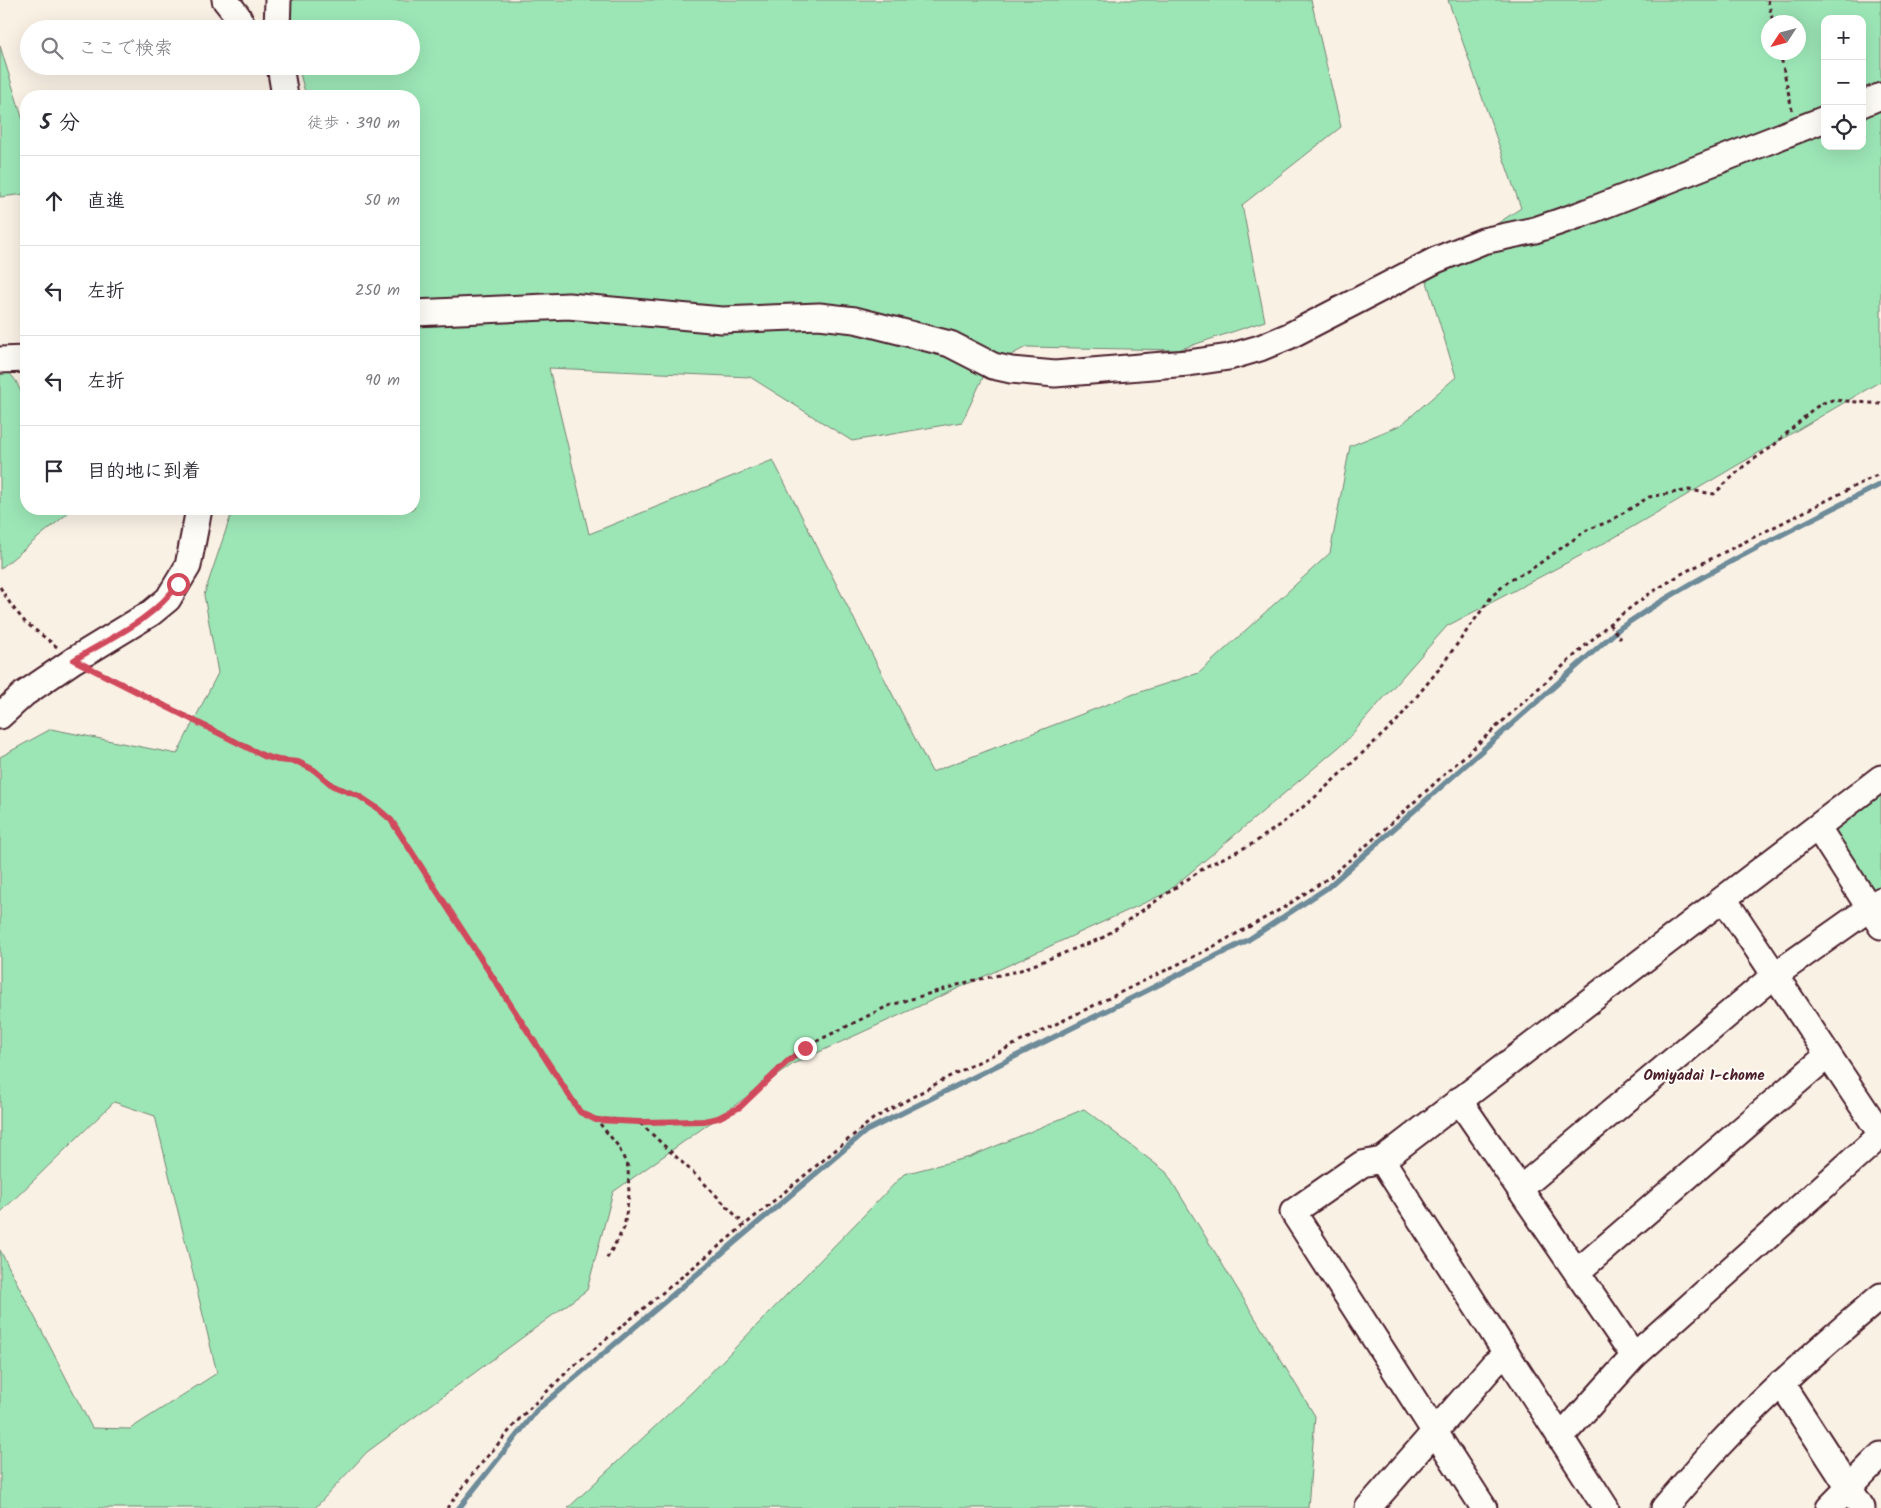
<!DOCTYPE html>
<html lang="ja">
<head>
<meta charset="utf-8">
<style>
  :root { --surface:#fff; --page:#f2f2f3; --text:#2b2b33; --muted:#7c7c81; --line:#e1e1e2 }
  body { margin:0; font-family:Kalam,"Klee One",sans-serif; background:var(--page); color:var(--text) }
  .controls { position:absolute; right:15px; top:15px; display:grid; overflow:hidden; border-radius:10px; box-shadow:0 5px 20px #0002 }
  .controls button { width:45px; height:45px; display:grid; place-items:center; padding:0; border:0; border-bottom:1px solid var(--line); background:var(--surface); color:var(--text); font:25px sans-serif }
  .compass { position:absolute; left:1761px; top:15px; width:45px; height:45px; border-radius:50%; background:var(--surface); box-shadow:0 5px 20px #0002; rotate:234deg }
  .stop { position:absolute; width:15px; height:15px; margin:-11px; border:4px solid #d1495b; border-radius:50%; background:#fff }
  .stop.end { background:#d1495b; border-color:#fff; box-shadow:0 1px 5px #0008 }
  .list { margin:0; padding:0; list-style:none }
  h2 { display:flex; justify-content:space-between; align-items:center; height:65px; margin:0; padding:0 20px; font-size:21px }
  h2 small { font-size:16px; font-weight:400; color:var(--muted) }
  .list li { display:grid; grid-template-columns:32px 1fr auto; gap:15px; align-items:center; box-sizing:border-box; height:90px; padding:0 20px; border-top:1px solid var(--line) }
  .list b { display:block; font-size:19px; white-space:nowrap }
  .list em { font-size:16px; font-style:normal; color:var(--muted) }
  .icon { flex:none; width:28px; height:28px; fill:none; stroke:currentColor; stroke-width:2; stroke-linecap:round; stroke-linejoin:round }
  .map { position:relative; flex:none; width:1881px; height:1508px; overflow:hidden }
  .search { position:absolute; background:var(--surface); box-shadow:0 5px 20px #0002; left:20px; top:20px; width:400px; height:55px; display:flex; align-items:center; gap:12px; box-sizing:border-box; padding:0 18px; border-radius:28px; color:var(--muted); font-size:19px }
  .panel { position:absolute; background:var(--surface); box-shadow:0 5px 20px #0002; left:20px; top:90px; width:400px; height:425px; border-radius:20px }
  .map>svg:first-child { display:block }
</style>
</head>
<body>
<div class="map">
<svg width="1881" height="1508" viewBox="0 0 1881 1508">
  <rect width="100%" height="100%" fill="#faf1e5"/>
  <filter id="ink" filterUnits="userSpaceOnUse"><feTurbulence type="fractalNoise" baseFrequency=".02" numOctaves="2"/><feDisplacementMap in="SourceGraphic" scale="10" xChannelSelector="R" yChannelSelector="G"/><feConvolveMatrix kernelMatrix="1 2 1 2 8 2 1 2 1" color-interpolation-filters="sRGB"/></filter>
  <g filter="url(#ink)">
    <!-- green -->
    <g fill="#9ce6b6" stroke="#738270" fill-rule="evenodd">
      <path d="M266 0H1311L1341 127 1242 205 1265 321 1178 350 1026 347 988 367 962 422 852 441 750 377 549 368 589 534 773 460 932 772 1134 694 1199 673 1330 553 1350 446 1401 425 1456 377 1424 272 1521 208 1448 0H1881V381L1610 540 1447 626 1345 742 1166 893 793 1064 613 1192 587 1290 367 1452 315 1508H0V1250L92 1428 130 1429 217 1373 155 1116 114 1102 0 1213V757L51 729 177 754 218 673 204 595 233 509H414V96H306L298 66H411V29H282ZM1825 19H1862V146H1825ZM1768 22H1798V52H1768Z"/>
      <polygon points="0,46 26,130 26,194 0,197"/>
      <polygon points="0,361 16,381 26,403 26,509 73,509 0,569"/>
      <polygon points="1881,786 1881,895 1873,895 1835,838 1837,819"/>
      <polygon points="1084,1109 1166,1172 1315,1416 1308,1508 568,1508 693,1391 904,1174 970,1157"/>
    </g>
    <g fill="none" stroke-linecap="round" stroke-linejoin="round">
      <!-- stream -->
      <path stroke="#6d8b99" stroke-width="5.5" d="M459 1508 537 1410 866 1131 1248 940 1327 888 1620 628C1703 572 1792 530 1881 484"/>
      <defs>
        <g id="minor">
          <polyline points="225,0 237,15 244,29"/>
          <polyline points="277,29 278,0"/>
          <polyline points="280,66 285,96"/>
          <polyline points="1862,104 1881,96"/>
          <polyline points="414,313 568,306 722,320 819,316 855,320 950,344 993,366 1011,370 1055,374 1188,363 1229,357 1260,348 1289,336 1436,260 1483,241 1535,230 1579,215 1825,119"/>
          <polyline points="0,360 26,359"/>
          <polyline points="0,716 24,694 74,660 151,613 168,599 188,566 199,509"/>
          <polyline points="1818,828 1881,926"/>
          <polyline points="1724,899 1881,1134"/>
          <polyline points="1459,1100 1634,1356"/>
          <polyline points="1382,1160 1606,1508"/>
          <polyline points="1520,1189 1775,975 1881,900"/>
          <polyline points="1577,1272 1828,1055"/>
          <polyline points="1781,1383 1862,1508"/>
          <polyline points="1560,1438 1634,1356 1881,1135"/>
          <polyline points="1368,1508 1493,1365 1507,1354"/>
          <polyline points="1484,1508 1293,1212 1362,1164 1382,1160 1881,778"/>
          <path d="M1664 1508C1682 1487 1700 1466 1719 1445 1770 1391 1825 1343 1881 1296"/>
          <polyline points="1829,1508 1881,1455"/>
        </g>
      </defs>
      <!-- minor casing -->
      <use href="#minor" stroke="#4a1f2b" stroke-width="29"/>
      <!-- path -->
      <g stroke="#4a1f2b" stroke-width="3" stroke-dasharray="4 4" stroke-linecap="butt">
        <polyline points="1768,0 1773,22"/>
        <polyline points="1780,52 1792,110"/>
        <polyline points="0,587 11,605 25,622 57,647"/>
        <polyline points="1609,624 1621,639"/>
        <polyline points="97,671 265,756 278,760 298,762 314,770 333,785 359,796 377,808 391,820 580,1112 596,1119 618,1146 628,1167 629,1195 624,1228 606,1260"/>
        <polyline points="596,1119 640,1122 704,1121 718,1118 740,1107 787,1061 805,1047 888,1006 971,981 1018,971 1102,938 1207,866 1254,843 1281,824 1312,800 1396,722 1439,669 1492,596 1511,579 1530,570 1587,530 1610,521 1649,497 1689,490 1714,494 1744,466 1772,447 1813,409 1823,403 1833,400 1881,404"/>
        <polyline points="640,1123 702,1181 744,1224"/>
        <polyline points="447,1508 475,1471 522,1416 570,1369 873,1119 952,1075 1207,950 1283,908 1330,877 1377,836 1609,624 1646,596 1683,573 1881,473"/>
      </g>
      <!-- minor -->
      <use href="#minor" stroke="#fdfcf7" stroke-width="25"/>
    </g>
  </g>
  <g fill="none" stroke-linecap="round" stroke-linejoin="round" filter="url(#ink)">
    <!-- route -->
    <path stroke="#d1495b" stroke-width="6" d="M178 584C153 620 110 638 74 660L264 756 278 760 298 762 314 770 333 786 359 796 377 808 391 820 580 1112 596 1120 640 1122 704 1121 718 1118 740 1107 788 1061 805 1048"/>
  </g>
  <g text-anchor="middle" stroke-width="4" stroke-linejoin="round" paint-order="stroke">
    <!-- neighbourhood labels -->
    <g font-size="15" font-weight="bold" fill="#4a1f2b" stroke="#fdfcf7">
      <text x="1704" y="1080">Omiyadai 1-chome</text>
    </g>
  </g>
</svg>
<div class="controls">
<button>+</button>
<button>−</button>
<button><svg class="icon" aria-label="locate" viewBox="0 0 24 24"><circle cx="12" cy="12" r="6"/><path d="M12 2v4M12 18v4M2 12h4M18 12h4"/></svg></button>
</div>
<svg class="compass" viewBox="-18 -18 36 36"><path d="M0-13l5 13h-10z" fill="#e53935"/><path d="M0 13l5-13h-10z" fill="#7c7c81"/></svg>
<div class="stop" style="left:178px;top:584px"></div>
<div class="stop end" style="left:805px;top:1048px"></div>
<div class="search"><svg class="icon" aria-label="search" viewBox="0 0 24 24"><circle cx="10" cy="10" r="6"/><path d="M15 15l6 6"/></svg>ここで検索</div>
<section class="panel">
<h2>5 分<small>徒歩 · 390 m</small></h2>
<ul class="list">
<li><svg class="icon" aria-label="ahead" viewBox="0 0 24 24"><path d="M12 20V5M6 11l6-6 6 6"/></svg><div><b>直進</b></div><em>50 m</em></li>
<li><svg class="icon" aria-label="left" viewBox="0 0 24 24"><path d="M17 20v-9H6M10 6l-5 5 5 5"/></svg><div><b>左折</b></div><em>250 m</em></li>
<li><svg class="icon" aria-label="left" viewBox="0 0 24 24"><path d="M17 20v-9H6M10 6l-5 5 5 5"/></svg><div><b>左折</b></div><em>90 m</em></li>
<li><svg class="icon" aria-label="arrive" viewBox="0 0 24 24"><path d="M6 21V4h12l-3 4 3 4H6"/></svg><div><b>目的地に到着</b></div></li>
</ul>
</section>
</div>
</body>
</html>
